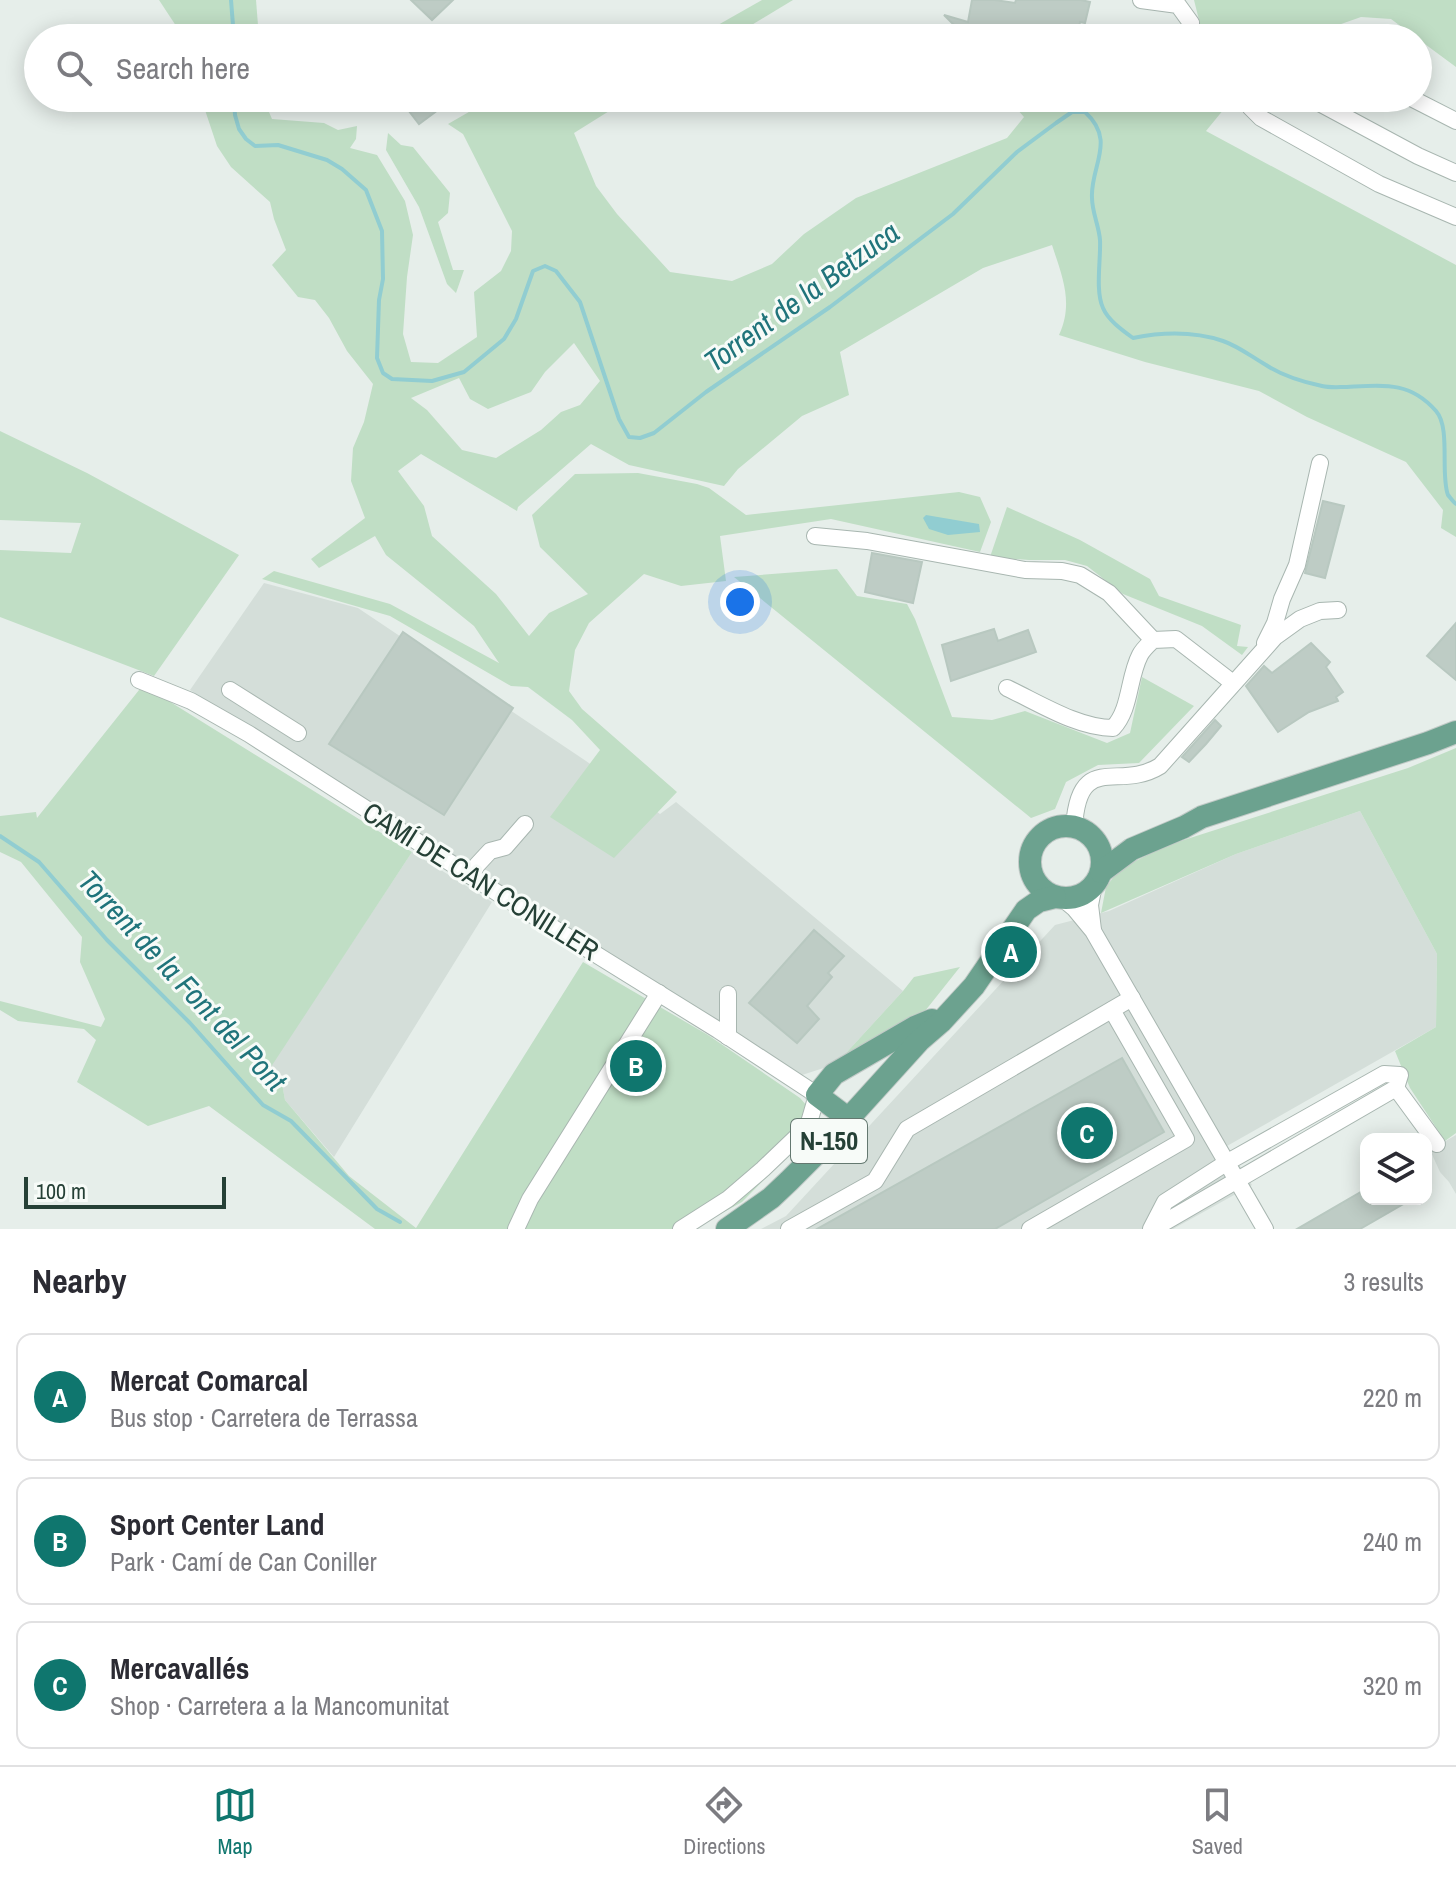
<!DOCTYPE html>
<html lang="en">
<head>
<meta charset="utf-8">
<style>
  :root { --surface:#fff; --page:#f2f2f3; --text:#2b2b33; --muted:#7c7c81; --line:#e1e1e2; --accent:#0f766e }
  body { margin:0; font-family:"Archivo Narrow",sans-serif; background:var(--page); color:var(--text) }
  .controls { position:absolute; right:24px; bottom:24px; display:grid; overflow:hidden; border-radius:16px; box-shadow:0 4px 20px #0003 }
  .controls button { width:72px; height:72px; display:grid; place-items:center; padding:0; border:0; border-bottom:2px solid var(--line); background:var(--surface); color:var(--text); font:40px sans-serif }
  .scale { position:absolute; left:24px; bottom:20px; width:202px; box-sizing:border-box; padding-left:8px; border:4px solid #254036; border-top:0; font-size:22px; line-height:28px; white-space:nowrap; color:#254036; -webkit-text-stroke:6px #f7fbf8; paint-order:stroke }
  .you { position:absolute; left:740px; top:602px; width:28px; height:28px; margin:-20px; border:6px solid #fff; border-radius:50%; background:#1a73e8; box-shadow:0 0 0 12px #1a73e833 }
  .badge { display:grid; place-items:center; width:52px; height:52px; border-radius:50%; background:var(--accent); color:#fff; font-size:26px; font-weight:700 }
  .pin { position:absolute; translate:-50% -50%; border:4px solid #fff; box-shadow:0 2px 8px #0006 }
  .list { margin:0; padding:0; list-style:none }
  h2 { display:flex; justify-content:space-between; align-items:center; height:104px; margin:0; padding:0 32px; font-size:34px }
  h2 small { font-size:26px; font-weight:400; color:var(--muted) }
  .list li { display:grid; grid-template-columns:52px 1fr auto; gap:24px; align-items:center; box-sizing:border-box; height:128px; margin:0 16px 16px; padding:0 16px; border:2px solid var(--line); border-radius:16px }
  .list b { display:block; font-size:30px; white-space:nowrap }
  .list p { margin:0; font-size:26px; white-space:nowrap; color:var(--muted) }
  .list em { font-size:26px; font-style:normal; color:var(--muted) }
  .icon { flex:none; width:44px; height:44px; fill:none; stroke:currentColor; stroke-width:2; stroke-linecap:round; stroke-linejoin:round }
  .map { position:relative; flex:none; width:1456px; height:1229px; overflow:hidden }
  .search { position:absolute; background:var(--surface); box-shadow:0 4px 20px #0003; left:24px; right:24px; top:24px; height:88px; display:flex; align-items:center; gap:20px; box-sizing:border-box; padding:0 28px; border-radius:44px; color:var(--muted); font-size:30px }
  .sheet { height:536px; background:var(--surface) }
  nav { display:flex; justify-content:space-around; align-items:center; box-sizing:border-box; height:112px; border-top:2px solid var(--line); background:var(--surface); font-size:22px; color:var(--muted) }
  nav a { display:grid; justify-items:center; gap:4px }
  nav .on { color:var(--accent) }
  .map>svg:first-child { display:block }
</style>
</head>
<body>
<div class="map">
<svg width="1456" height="1229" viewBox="0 0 1456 1229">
  <rect width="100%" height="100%" fill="#e6eeea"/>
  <!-- built -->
  <g fill="#d4ded9">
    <polygon points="264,583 358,608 586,761 660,814 676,802 903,991 836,1064 802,1075 190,690"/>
    <polygon points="1360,811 1437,954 1436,1027 1227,1146 1252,1185 1173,1229 761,1229 786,1216 1055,925 1109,911 1236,854"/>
    <polygon points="412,852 492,902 334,1157 285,1100 281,1078 266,1073"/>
    <polygon points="1456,1135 1456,1194 1449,1182 1440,1172 1430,1150"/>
  </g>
  <!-- green -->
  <g fill="#c0dec5" fill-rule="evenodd">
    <polygon points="159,0 256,0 259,38 184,38"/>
    <polygon points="762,0 793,0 730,38 695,38"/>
    <polygon points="1194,0 1456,0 1456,67 1391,19 1361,17 1327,29 1312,38 1188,38 1199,20"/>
    <path d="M201 98H263L272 119 324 123 338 130 357 126 356 139 350 148 377 155 405 201 413 235 407 277 403 334 411 362 438 363 477 337 474 292 501 271 511 251 512 231 463 134 448 124 488 101V98H543L550 111 576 98H630L574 133 596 186 617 214 670 272 732 281 772 264 804 234 856 198 1007 138 1024 117 1007 98H1233L1206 131 1456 265V537L1441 528 1443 510 1406 462 1307 417 1259 391 1145 362 1059 335C1074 303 1062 276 1052 245L983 268 840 352 849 395 802 416 738 469 724 486 629 465 591 444 518 507 517 511 421 454 398 471 424 506 432 536 496 594 529 636 549 613 588 594 540 547 532 515 575 474 638 473 697 484 709 488 746 515 959 492 980 497 991 522 980 552 831 519 720 536 726 581 681 586 644 574 589 623 575 650 569 691 582 709 677 792 614 858 550 817 600 750 572 720 528 687 511 686 390 616 262 579 274 571 390 604 499 663 474 626 386 555 375 536 319 568 311 559 365 518 351 481 353 448 364 422 373 384 347 351 329 318 315 300 298 297 272 265 286 250 274 219 270 202 231 167 217 146ZM574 343 600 381 580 405 561 412 541 430 496 458 462 450 427 410 411 398 459 378 470 399 488 409 531 392 545 372Z"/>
    <polygon points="388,133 401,145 413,147 450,193 448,213 438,222 453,270 464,270 456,293 447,284 419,207 386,150"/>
    <polygon points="0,431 87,473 239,555 154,676 0,617 0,550 71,553 81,523 0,520"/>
    <polygon points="1007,507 1080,540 1150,579 1159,596 1241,625 1237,646 1248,647 1242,655 1202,626 1123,594 1087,566 1065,560 1029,560 990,557"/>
    <polygon points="837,569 857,596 907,604 915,619 952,717 992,720 1025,711 1107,743 1130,733 1142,677 1194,706 1139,763 1098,765 1066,782 1055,809 1031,818 734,577"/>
    <polygon points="143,685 412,852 267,1073 281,1078 285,1100 349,1176 416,1228 583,962 708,1035 800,1098 821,1122 742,1202 693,1229 375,1229 209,1106 148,1126 77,1082 96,1040 84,1029 18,1021 0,1010 0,1001 101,1027 105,1019 80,962 82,937 21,862 0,852 0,816 36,812 37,818"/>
    <polygon points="1456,748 1456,1133 1445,1141 1410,1088 1395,1051 1436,1027 1437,954 1360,811 1236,854 1101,913 1106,887 1119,870 1162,847 1408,768"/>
    <polygon points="960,967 925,1011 836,1064 903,991 914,977"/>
  </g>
  <!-- water -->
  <polygon fill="#91cdd1" points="926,515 979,524 980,532 948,535 929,529 923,518"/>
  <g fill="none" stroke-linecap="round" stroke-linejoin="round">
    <!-- stream -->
    <g stroke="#91cdd1" stroke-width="4">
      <polyline points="231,0 234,38"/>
      <path d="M234 98 235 115 239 129 246 139 255 146 278 145 327 160 342 169 366 190 382 231 383 279 379 300 377 358 383 373 392 379 432 381 464 372 504 339 516 319 533 271 545 266 556 271 580 302 619 419 629 437 640 438 654 433 706 392 830 307 953 214 1017 152 1056 123 1072 112H1085C1117 141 1090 166 1092 198 1092 212 1099 226 1100 240 1101 259 1095 291 1103 308 1108 320 1122 330 1133 338 1163 332 1193 331 1223 341 1238 346 1252 357 1266 365 1283 376 1303 382 1322 386 1330 388 1339 387 1347 387 1383 385 1410 381 1436 411 1451 428 1440 474 1448 495 1449 496 1455 504 1456 504"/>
      <polyline points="0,836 39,862 107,940 190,1023 263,1105 291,1121 377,1209 400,1222"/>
    </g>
  </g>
  <!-- building -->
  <g fill="#beccc5" stroke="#b8c8c0" stroke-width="2">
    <polygon points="411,0 453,0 432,20"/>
    <polygon points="972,0 995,0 1015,3 1016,0 1081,0 1090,2 1085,23 1080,22 1077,38 1037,32 1036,38 967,38 944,15 968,22"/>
    <polygon points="399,98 454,98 419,124"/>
    <polygon points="1323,501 1344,506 1325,578 1305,573"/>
    <polygon points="872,553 922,562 913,603 865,592"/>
    <polygon points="1456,623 1456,680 1427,656"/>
    <polygon points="994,629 998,641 1028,630 1036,652 951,681 942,645"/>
    <polygon points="403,632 513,708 444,815 329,744"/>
    <polygon points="1311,643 1330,662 1326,667 1343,692 1336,697 1338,701 1309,712 1278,732 1246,686 1264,666 1272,673"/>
    <polygon points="1215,720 1221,726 1206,744 1189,762 1182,757"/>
    <polygon points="814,930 844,956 828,973 832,977 807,1006 819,1019 797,1043 749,1003"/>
    <polygon points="1122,1058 1164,1132 995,1229 817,1229"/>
    <polygon points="1366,1189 1366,1199 1412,1199 1360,1229 1297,1229"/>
  </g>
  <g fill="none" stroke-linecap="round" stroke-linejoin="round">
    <defs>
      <g id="minor">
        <polyline points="1141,0 1178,5 1191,23 1184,38"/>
        <polyline points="1136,98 1136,100"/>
        <polyline points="1250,98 1250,107 1261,118 1379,184 1456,217"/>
        <polyline points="1310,98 1418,156 1456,173"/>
        <polyline points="1411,98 1456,121"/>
        <polyline points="815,536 867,541 1025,570 1062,571 1080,575 1109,593 1153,640"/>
        <polyline points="1265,643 1275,623 1282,599 1297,565 1320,463"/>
        <polyline points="139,680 191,701 249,734 518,906 718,1030 817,1095 808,1126 763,1169 728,1199 681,1229"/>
        <path d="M1007 688C1039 703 1078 728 1113 728 1131 709 1128 678 1140 655 1143 649 1149 644 1153 640L1176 639 1233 683"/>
        <polyline points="230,690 298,733"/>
        <path d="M1074 827C1079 750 1118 792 1160 766L1275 637 1300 619 1320 611 1338 610"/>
        <polyline points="471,876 477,865 490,851 505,847 525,824"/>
        <polyline points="1062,898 1074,908 1093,931 1265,1229"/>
        <polyline points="1093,930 1090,905 1094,885"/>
        <polyline points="728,994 728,1037"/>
        <polyline points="1396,1088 1437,1144"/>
        <polyline points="516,1229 530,1199 659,993"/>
        <polyline points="789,1229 875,1181 907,1129 1132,998"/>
        <polyline points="1030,1229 1186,1139 1112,1010"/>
        <polyline points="1151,1229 1165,1202 1226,1163 1384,1074 1400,1075 1396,1088 1153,1229"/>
      </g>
      <g id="major">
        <circle cx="1066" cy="862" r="36"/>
        <polyline points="1101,872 1132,849 1184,827 1202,817 1428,743 1456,732"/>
        <polyline points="849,1119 817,1095 834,1074 915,1027 932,1020"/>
        <polyline points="727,1229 771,1198 789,1181 822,1148 919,1041 941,1022 974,986 1026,910 1039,901 1055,897"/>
      </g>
    </defs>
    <!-- minor casing -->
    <use href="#minor" stroke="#a8b6b0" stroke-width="18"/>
    <!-- major casing -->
    <use href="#major" stroke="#c2cac7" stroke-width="24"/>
    <!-- minor -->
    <use href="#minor" stroke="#fff" stroke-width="16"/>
    <!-- major -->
    <use href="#major" stroke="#6ca28f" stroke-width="22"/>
  </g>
  <g text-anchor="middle" stroke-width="6" stroke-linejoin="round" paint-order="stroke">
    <!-- shield labels -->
    <rect fill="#f7fbf8" stroke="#647870" stroke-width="2" x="791" y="1119" width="76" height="44" rx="6"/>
    <g font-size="26" font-weight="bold" fill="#254036">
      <text x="829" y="1150">N-150</text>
    </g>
    <!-- street labels -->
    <g font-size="28" fill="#254036" stroke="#f7fbf8">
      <text transform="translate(481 881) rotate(32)" y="10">CAMÍ DE CAN CONILLER</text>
    </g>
    <!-- water labels -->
    <g font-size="30" font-style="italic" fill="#20747b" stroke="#f7fbf8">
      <text transform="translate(802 297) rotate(-36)" y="10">Torrent de la Betzuca</text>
      <text transform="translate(182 981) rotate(47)" y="10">Torrent de la Font del Pont</text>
    </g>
  </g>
</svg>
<div class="controls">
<button><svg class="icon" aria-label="layers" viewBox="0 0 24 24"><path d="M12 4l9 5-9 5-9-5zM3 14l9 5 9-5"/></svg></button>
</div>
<div class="scale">100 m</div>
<div class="you"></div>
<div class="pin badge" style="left:1011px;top:952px">A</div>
<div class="pin badge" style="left:636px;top:1066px">B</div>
<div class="pin badge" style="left:1087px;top:1133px">C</div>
<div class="search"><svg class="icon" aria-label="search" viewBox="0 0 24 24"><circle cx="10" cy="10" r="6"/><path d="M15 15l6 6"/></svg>Search here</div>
</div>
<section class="sheet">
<h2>Nearby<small>3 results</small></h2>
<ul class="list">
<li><span class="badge">A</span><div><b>Mercat Comarcal</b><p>Bus stop · Carretera de Terrassa</p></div><em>220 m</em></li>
<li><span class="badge">B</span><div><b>Sport Center Land</b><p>Park · Camí de Can Coniller</p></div><em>240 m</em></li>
<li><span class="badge">C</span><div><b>Mercavallés</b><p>Shop · Carretera a la Mancomunitat</p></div><em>320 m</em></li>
</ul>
</section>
<nav>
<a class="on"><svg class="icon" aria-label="map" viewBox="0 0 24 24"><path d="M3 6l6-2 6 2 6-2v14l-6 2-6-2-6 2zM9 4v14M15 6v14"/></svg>Map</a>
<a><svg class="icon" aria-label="directions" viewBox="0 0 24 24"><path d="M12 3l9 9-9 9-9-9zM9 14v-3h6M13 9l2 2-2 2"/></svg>Directions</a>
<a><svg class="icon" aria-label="saved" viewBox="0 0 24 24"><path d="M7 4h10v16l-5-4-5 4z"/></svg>Saved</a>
</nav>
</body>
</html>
